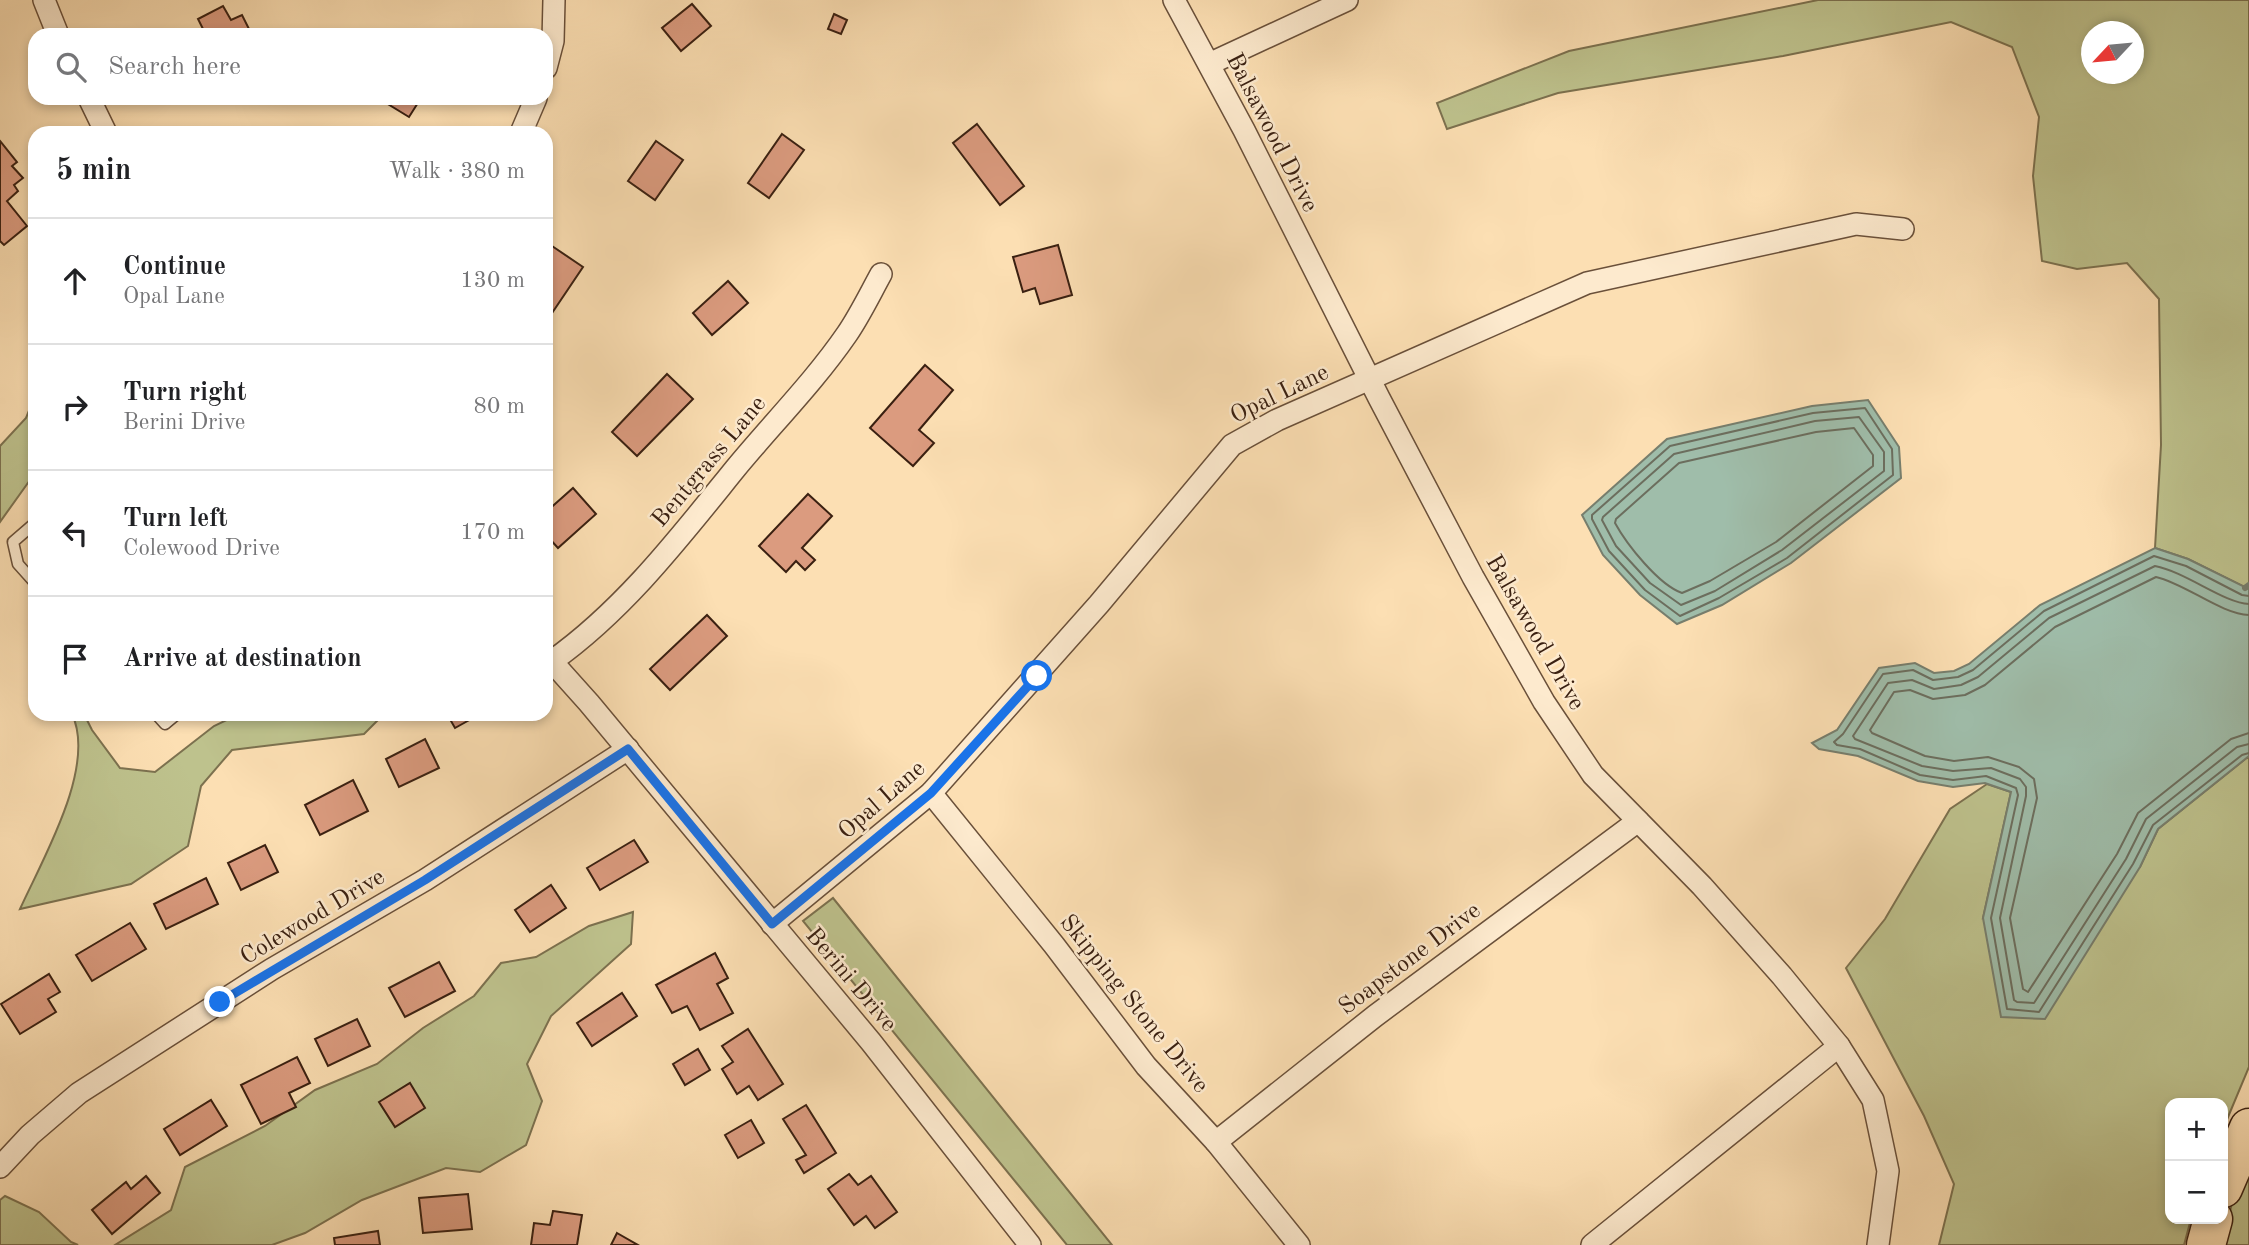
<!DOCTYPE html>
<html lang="en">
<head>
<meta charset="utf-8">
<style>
  :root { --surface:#fff; --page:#f6f6f6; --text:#202124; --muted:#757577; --line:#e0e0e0 }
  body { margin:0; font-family:"Old Standard TT",serif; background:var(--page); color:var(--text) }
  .controls { position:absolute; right:21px; bottom:21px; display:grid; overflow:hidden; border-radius:14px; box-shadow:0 4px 10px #0003 }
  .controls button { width:63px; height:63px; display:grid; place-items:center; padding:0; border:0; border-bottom:2px solid var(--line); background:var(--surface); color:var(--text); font:35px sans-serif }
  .compass { position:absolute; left:2081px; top:21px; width:63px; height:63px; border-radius:50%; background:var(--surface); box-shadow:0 4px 10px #0003; rotate:244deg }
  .stop { position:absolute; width:21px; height:21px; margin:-16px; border:5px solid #1a73e8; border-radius:50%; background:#fff }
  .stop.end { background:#1a73e8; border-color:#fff; box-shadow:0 2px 7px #0008 }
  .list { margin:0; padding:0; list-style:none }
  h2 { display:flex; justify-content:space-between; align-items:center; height:91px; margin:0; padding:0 28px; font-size:30px }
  h2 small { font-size:23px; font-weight:400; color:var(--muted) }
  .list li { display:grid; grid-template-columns:46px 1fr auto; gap:21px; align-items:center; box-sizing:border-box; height:126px; padding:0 28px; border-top:2px solid var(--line) }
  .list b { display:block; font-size:26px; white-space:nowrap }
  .list p { margin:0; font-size:23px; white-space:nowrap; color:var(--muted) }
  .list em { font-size:23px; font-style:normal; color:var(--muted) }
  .icon { flex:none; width:38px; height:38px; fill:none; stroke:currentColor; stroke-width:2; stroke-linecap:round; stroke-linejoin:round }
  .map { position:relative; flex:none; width:2249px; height:1245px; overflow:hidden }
  .search { position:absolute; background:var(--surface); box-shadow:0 4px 10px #0003; left:28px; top:28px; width:525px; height:77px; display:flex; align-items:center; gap:18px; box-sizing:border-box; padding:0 24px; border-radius:21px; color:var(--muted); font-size:26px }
  .panel { position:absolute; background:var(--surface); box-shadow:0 4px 10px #0003; left:28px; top:126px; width:525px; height:595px; border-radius:21px }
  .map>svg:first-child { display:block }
</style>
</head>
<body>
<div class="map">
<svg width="2249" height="1245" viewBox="0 0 2249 1245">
  <rect width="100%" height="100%" fill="#fcdfb3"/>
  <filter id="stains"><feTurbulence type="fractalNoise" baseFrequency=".00286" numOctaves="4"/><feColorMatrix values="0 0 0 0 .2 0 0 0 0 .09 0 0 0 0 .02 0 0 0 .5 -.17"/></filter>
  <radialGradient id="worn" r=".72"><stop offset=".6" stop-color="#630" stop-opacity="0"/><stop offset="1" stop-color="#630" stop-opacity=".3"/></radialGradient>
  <!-- green -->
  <g fill="#bec28d" stroke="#7c714f" stroke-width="2" fill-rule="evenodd">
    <path d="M1818 0H2249V589L2188 559 2155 548 2161 445 2159 299 2127 263 2077 269 2042 261 2033 176 2039 117 2012 47 1951 22 1783 56 1558 93 1447 129 1437 103 1569 51ZM2092 32H2134V74H2092Z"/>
    <polygon points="35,396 35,473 0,522 0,446 26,418"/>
    <path d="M72 714H84L92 730 120 768 155 772 214 726 239 714H384L364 734 232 750 201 786 188 846 131 884 20 909C42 860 97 767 72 714Z"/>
    <polygon points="2249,756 2249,1067 2223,1129 2223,1103 2170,1103 2170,1219 2191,1219 2184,1245 1939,1245 1954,1184 1924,1116 1846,968 1885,919 1950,809 1987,784 2011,792 1983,918 2140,867 2158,829"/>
    <polygon points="833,898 1112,1245 1067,1245 803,921"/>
    <polygon points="633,912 631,944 551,1016 527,1064 542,1101 526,1145 480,1172 446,1168 362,1200 305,1233 272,1245 115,1245 171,1210 185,1167 265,1126 315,1090 377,1064 423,1028 474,996 501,963 536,957 589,926"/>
    <polygon points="2249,1159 2249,1245 2222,1245 2231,1207"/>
    <polygon points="5,1196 39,1212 71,1242 78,1245 0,1245 0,1200"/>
  </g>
  <!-- water -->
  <g fill="#9fbdaa" stroke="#777e6d" stroke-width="2">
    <polygon points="1868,400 1899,447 1901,478 1791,563 1722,605 1677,624 1640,595 1603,555 1582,515 1667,439 1812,406"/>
    <polygon points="2155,548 2188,559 2249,589 2249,756 2158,829 2140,867 2045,1019 2001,1017 1983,918 2011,792 1985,783 1953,787 1918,781 1858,756 1819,749 1812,743 1837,730 1879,668 1915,663 1934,673 1954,671 1969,664 2040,605"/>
  </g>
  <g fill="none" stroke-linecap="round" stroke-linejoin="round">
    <!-- shore -->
    <g stroke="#6c6e5e" stroke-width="2">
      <polygon points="1865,408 1892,449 1893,475 1787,558 1719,598 1680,616 1645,590 1609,551 1592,519 1592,515 1670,446 1813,413"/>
      <polygon points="1859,417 1884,452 1884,471 1782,550 1715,591 1681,605 1650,583 1616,546 1602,520 1603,517 1674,454 1815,421"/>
      <path d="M1854 428 1873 455V466L1776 542 1710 581 1682 593C1659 585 1627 545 1615 523L1616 519 1679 463 1816 432Z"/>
      <polyline points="2249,596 2242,595 2186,566 2154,556 2044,611 1973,670 1958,677 1933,680 1913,670 1883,674 1843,734 1834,742 1837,745 1860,749 1920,775 1953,780 1986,776 2016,788 2018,795 1991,918 2007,1009 2039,1012 2133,864 2153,825 2242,755 2249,753"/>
      <path d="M2249 604C2224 603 2186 572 2155 566L2049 618 1978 677 1961 685 1934 689 1912 680 1888 683 1853 736 1855 739 1922 766 1953 771 1991 768 2020 779 2026 787V796L2000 918 2014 1000 2017 1002 2034 1003 2126 859 2146 819 2237 747 2249 744"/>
      <path d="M2249 615C2221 614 2186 584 2156 577L2055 627 1985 685 1965 695 1933 699 1910 690 1894 692 1870 730 1872 733 1925 756 1954 761 1988 757 2019 767 2034 779 2037 798 2010 918 2023 989 2028 992 2117 854 2138 813 2231 739 2249 733"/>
    </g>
    <!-- stream -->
    <polyline stroke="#777e6d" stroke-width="6" points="2245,588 2249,585"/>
  </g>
  <!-- building -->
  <g fill="#db9b7f" stroke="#3a2011" stroke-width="2">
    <polygon points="692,4 711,26 681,51 662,28"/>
    <polygon points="223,6 231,20 242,15 252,35 206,35 198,19"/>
    <polygon points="834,14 847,20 841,34 828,29"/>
    <polygon points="384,98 421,98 409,117 383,101"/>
    <polygon points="977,124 1024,186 1000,205 953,143"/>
    <polygon points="782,134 804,150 769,198 748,183"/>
    <polygon points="0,141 17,162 12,166 23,178 14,185 18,191 7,201 27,226 4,245 0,241"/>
    <polygon points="656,141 683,160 655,200 628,181"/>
    <polygon points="1058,245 1072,295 1040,304 1035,288 1023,292 1013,257"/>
    <polygon points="552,246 583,267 546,322 546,254"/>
    <polygon points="728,281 748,303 712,335 693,313"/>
    <polygon points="925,365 953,390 919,430 934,443 913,466 870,428"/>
    <polygon points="667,374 693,399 637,456 612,432"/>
    <polygon points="573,488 596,514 558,548 549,538 546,540 546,512"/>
    <polygon points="808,494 832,516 802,548 815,560 805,570 796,561 786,572 759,546"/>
    <polygon points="707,615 727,636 670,690 650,669"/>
    <polygon points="447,714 480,714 455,728"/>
    <polygon points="425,739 439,768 399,787 386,759"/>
    <polygon points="353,780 368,811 320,835 305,805"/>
    <polygon points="634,840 648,862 600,890 587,868"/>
    <polygon points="265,845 278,872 241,890 228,863"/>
    <polygon points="206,878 218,904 166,929 154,904"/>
    <polygon points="551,885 566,908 530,932 515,910"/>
    <polygon points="130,923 146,949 92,981 76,955"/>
    <polygon points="715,953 728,978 717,984 733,1013 700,1030 687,1006 672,1013 656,985"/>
    <polygon points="439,962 455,991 405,1017 389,988"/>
    <polygon points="49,974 60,992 48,999 56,1012 20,1034 1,1004"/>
    <polygon points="622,993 637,1016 592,1046 577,1023"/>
    <polygon points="357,1019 370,1046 328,1066 315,1039"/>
    <polygon points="748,1029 783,1084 758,1100 749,1086 737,1094 722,1069 733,1062 722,1046"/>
    <polygon points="698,1049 710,1070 685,1085 673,1064"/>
    <polygon points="297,1057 310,1083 289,1093 296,1107 261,1124 241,1085"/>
    <polygon points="410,1083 425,1108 395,1127 379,1102"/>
    <polygon points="211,1100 227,1126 180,1155 164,1129"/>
    <polygon points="806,1105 836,1153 804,1173 796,1160 806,1155 783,1119"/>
    <polygon points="751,1120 764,1143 738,1158 725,1135"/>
    <polygon points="849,1174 858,1185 871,1176 897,1212 875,1228 866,1216 854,1225 828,1189"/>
    <polygon points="146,1176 160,1193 112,1234 92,1210 126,1182 131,1189"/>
    <polygon points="468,1194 472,1229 423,1233 419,1198"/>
    <polygon points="553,1211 582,1215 577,1245 531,1245 534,1223 550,1225"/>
    <polygon points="378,1231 380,1245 335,1245 334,1238"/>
    <polygon points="617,1233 638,1245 611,1245"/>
  </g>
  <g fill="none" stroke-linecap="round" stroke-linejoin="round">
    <defs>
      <g id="lane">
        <polyline points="35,523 13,542 18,564 35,583"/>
        <polyline points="156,714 165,724 177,714"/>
      </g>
      <g id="street">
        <polyline points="44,0 58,35"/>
        <polyline points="1174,0 1244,130 1379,398 1473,577 1544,702 1593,775 1702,886 1782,976 1839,1046 1873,1100 1888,1171 1878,1245"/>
        <polyline points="1209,64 1347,0"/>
        <polyline points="546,68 553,41 554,0"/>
        <polyline points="89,98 106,133"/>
        <polyline points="521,133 536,98"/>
        <polyline points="546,655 589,703 871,1042 1030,1245"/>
        <path d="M552 661C624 610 680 537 735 469 772 424 814 382 847 334 860 315 870 294 881 274"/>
        <polyline points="931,793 1054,945 1146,1066 1216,1142 1299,1245"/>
        <polyline points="772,924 931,793 1099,604 1232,445 1277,420 1587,283 1856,224 1903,229"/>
        <polyline points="1216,1142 1375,1016 1638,821"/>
        <polyline points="0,1167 30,1135 79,1093 272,969 425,880 628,749"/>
        <polyline points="1592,1245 1839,1046"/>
      </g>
      <g id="highway">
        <polyline points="2223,1188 2249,1128"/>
        <polyline points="2206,1245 2213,1219"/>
      </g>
    </defs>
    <!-- lane casing -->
    <use href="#lane" stroke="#6a503a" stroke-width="13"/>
    <!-- street casing -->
    <use href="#street" stroke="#6a503a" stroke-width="24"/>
    <!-- highway casing -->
    <use href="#highway" stroke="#3a2011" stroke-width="41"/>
    <!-- lane -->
    <use href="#lane" stroke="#fdeace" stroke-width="10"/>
    <!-- street -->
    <use href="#street" stroke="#fdeace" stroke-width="21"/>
    <!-- highway -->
    <use href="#highway" stroke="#fcdfb3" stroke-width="38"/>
  </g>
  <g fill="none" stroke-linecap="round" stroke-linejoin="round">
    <!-- route -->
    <polyline stroke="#1a73e8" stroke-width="9" points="220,1002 425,880 628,749 772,924 931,793 1037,676"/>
  </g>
  <g text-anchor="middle" stroke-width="5" stroke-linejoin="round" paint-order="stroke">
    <!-- street labels -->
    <g font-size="24" fill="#3a2011" stroke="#fdeace">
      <text transform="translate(1273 132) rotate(63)" y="8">Balsawood Drive</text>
      <text transform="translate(1279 393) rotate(-26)" y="8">Opal Lane</text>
      <text transform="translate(708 461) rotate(-50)" y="8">Bentgrass Lane</text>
      <text transform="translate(1536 632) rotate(60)" y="8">Balsawood Drive</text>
      <text transform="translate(881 799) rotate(-41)" y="8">Opal Lane</text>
      <text transform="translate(312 916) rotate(-31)" y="8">Colewood Drive</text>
      <text transform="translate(1409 958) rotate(-37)" y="8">Soapstone Drive</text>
      <text transform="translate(852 979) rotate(50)" y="8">Berini Drive</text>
      <text transform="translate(1135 1003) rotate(51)" y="8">Skipping Stone Drive</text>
    </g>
  </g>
  <rect width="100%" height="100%" filter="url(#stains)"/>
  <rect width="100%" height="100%" fill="url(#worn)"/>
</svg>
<div class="controls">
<button>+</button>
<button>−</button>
</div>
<svg class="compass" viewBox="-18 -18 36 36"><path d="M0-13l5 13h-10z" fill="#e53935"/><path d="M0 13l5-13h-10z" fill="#757577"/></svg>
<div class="stop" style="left:1037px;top:676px"></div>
<div class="stop end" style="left:220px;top:1002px"></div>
<div class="search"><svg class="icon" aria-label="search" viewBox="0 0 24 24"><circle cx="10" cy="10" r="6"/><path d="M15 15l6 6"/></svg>Search here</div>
<section class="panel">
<h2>5 min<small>Walk · 380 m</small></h2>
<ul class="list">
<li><svg class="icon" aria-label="ahead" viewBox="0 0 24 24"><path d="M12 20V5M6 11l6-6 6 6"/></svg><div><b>Continue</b><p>Opal Lane</p></div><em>130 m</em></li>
<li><svg class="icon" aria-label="right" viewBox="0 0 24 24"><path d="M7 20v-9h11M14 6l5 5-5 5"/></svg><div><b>Turn right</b><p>Berini Drive</p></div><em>80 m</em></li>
<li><svg class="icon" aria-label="left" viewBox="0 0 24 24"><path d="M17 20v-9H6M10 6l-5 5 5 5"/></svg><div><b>Turn left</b><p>Colewood Drive</p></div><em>170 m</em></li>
<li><svg class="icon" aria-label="arrive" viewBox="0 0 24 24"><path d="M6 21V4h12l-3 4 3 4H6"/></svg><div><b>Arrive at destination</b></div></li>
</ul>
</section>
</div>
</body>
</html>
